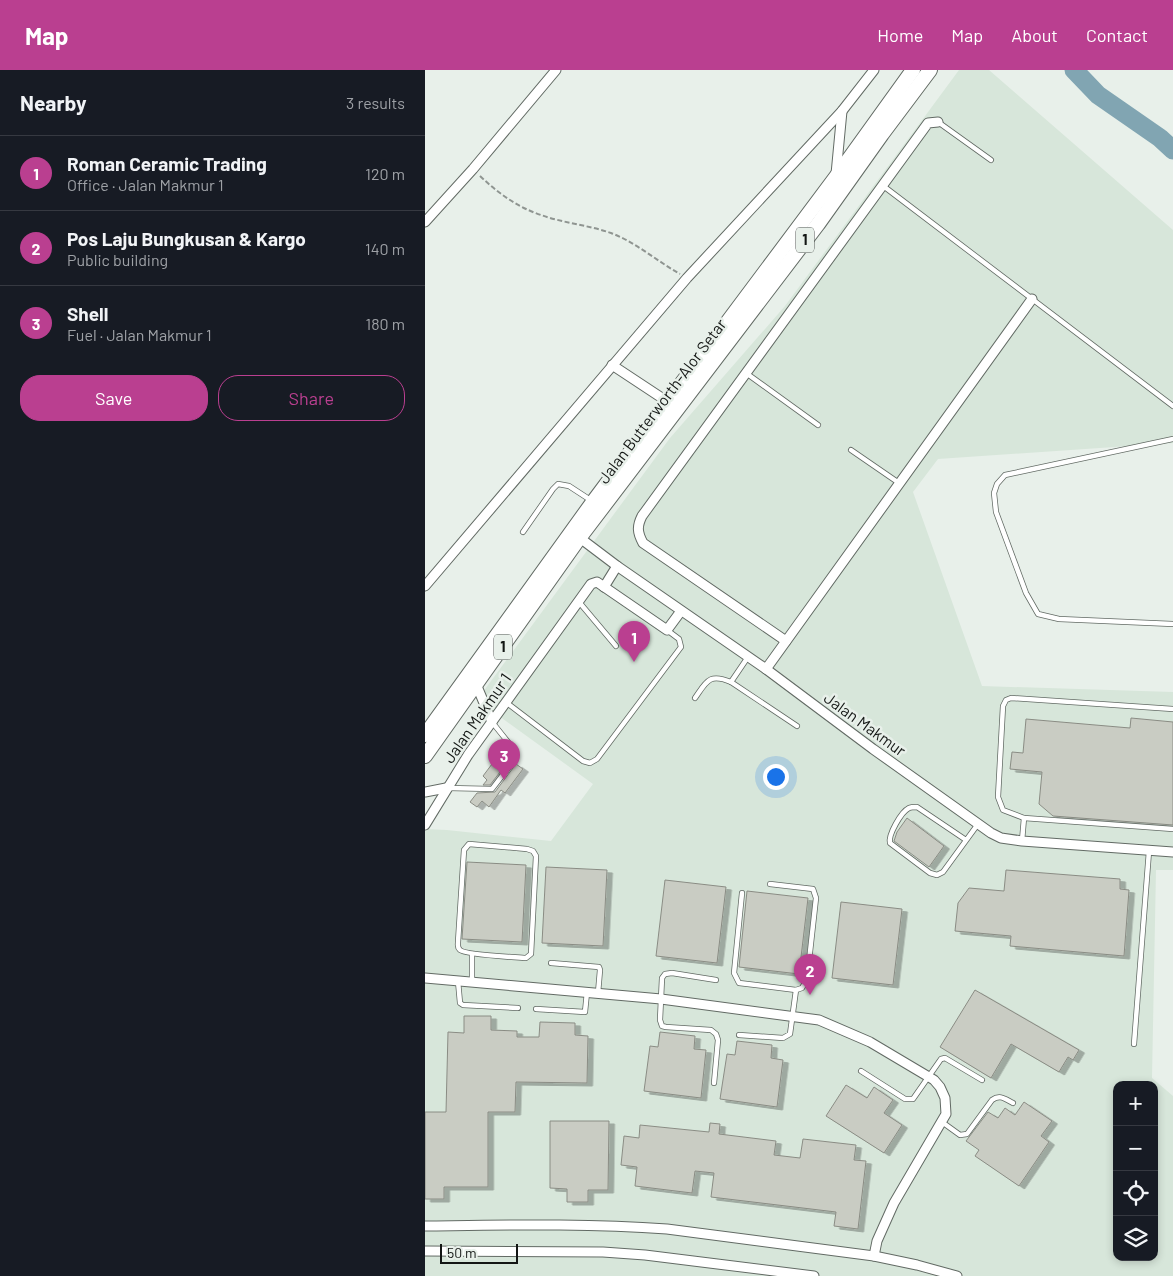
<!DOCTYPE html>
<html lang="en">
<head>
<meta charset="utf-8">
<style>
  :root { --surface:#171b24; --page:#242831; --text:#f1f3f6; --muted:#9ea1a6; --line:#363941; --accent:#ba3f90 }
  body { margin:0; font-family:Barlow,sans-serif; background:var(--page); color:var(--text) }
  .controls { position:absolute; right:15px; bottom:15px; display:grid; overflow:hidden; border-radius:10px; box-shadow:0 2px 8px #0003 }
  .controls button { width:45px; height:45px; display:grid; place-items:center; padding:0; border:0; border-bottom:1px solid var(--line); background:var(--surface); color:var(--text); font:25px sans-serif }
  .scale { position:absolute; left:15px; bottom:12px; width:78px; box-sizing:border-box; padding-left:5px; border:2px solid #131614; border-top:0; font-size:14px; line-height:18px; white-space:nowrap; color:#131614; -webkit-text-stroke:4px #e8f0ea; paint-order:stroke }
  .you { position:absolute; left:350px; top:706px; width:18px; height:18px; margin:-12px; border:4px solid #fff; border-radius:50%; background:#1a73e8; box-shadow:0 0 0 8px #1a73e833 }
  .badge { display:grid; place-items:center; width:32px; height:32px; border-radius:50%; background:var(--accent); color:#fff; font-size:16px; font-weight:700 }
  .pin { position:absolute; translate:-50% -41px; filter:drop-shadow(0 1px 2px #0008) }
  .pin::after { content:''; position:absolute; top:26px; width:18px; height:15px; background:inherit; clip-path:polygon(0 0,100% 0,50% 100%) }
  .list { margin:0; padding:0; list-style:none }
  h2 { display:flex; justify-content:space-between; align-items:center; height:65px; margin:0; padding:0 20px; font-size:21px }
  h2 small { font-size:16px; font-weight:400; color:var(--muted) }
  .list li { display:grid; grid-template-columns:32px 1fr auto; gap:15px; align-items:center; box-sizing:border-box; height:75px; padding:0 20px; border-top:1px solid var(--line) }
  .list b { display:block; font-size:19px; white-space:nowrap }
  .list p { margin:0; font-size:16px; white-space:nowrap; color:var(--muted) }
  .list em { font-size:16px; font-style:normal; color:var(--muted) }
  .actions { display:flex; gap:10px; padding:15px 20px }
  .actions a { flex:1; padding:11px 0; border:1px solid var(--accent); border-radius:20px; text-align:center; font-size:18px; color:var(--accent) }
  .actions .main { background:var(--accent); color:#fff }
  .icon { flex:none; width:28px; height:28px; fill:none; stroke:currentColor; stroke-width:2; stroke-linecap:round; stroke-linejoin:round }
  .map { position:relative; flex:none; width:748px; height:1206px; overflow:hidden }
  header { display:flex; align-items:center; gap:30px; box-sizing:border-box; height:70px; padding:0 25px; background:var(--accent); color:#fff }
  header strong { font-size:24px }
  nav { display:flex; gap:28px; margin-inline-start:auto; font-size:18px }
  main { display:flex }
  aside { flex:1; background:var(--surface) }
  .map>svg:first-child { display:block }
</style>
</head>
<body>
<header>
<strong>Map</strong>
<nav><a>Home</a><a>Map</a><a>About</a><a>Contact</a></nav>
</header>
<main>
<aside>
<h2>Nearby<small>3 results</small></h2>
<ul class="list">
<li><span class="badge">1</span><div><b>Roman Ceramic Trading</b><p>Office · Jalan Makmur 1</p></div><em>120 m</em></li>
<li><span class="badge">2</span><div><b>Pos Laju Bungkusan &amp; Kargo</b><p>Public building</p></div><em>140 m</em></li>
<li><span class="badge">3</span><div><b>Shell</b><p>Fuel · Jalan Makmur 1</p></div><em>180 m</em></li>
</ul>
<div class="actions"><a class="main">Save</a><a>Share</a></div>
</aside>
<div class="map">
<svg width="748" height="1206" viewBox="0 0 748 1206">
  <defs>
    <filter id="shadow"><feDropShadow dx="5.5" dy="3" stdDeviation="0" flood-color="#0004"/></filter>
  </defs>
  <rect width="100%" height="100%" fill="#e8f0ea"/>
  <!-- built -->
  <path fill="#d7e6da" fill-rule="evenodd" d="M534 0H564L748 160V373L513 389 488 422 557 616 748 622V800H731L727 1008 748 1026V1206H0V759L22 760 126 771 168 714 52 630 245 368 360 236ZM692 1015H729V1187H692Z"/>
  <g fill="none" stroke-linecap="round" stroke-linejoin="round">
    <!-- river -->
    <polyline stroke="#81a5b2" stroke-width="19" points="649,0 673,25 735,68 748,80"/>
  </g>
  <!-- building -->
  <g fill="#c9ccc3" stroke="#8a8c84" filter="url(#shadow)">
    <polygon points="706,648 748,652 748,755 628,746 614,734 617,702 585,699 587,682 598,683 601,649 705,658"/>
    <polygon points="76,682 85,689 65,715 58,715 62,710 58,706"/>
    <polygon points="91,694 98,699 80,723 76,720 64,737 57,731 52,737 45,732 52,723 70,722"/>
    <polygon points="482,748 519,776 504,797 469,771 472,762"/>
    <polygon points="42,792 101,795 97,872 37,869"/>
    <polygon points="121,797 182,800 178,876 117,873"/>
    <polygon points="581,800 695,809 695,819 704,820 699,886 585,876 586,866 530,861 533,833 544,818 579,821"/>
    <polygon points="240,810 301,817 292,893 231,886"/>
    <polygon points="322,821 383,828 374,904 314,897"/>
    <polygon points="416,832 477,839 468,915 407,908"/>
    <polygon points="550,920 654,980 648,990 643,987 634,1002 586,974 566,1008 515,977"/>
    <polygon points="39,946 66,946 66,960 92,961 92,967 114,967 115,952 150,953 150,965 163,966 162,1013 91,1012 90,1042 63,1042 63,1117 19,1117 19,1129 0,1129 0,1042 21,1042 23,962 39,963"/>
    <polygon points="235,962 270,966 269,979 281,980 276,1028 219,1021 225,976 233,977"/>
    <polygon points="312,971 347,975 346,988 358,990 352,1037 295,1029 302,984 310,985"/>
    <polygon points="421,1015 442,1028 449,1017 468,1030 459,1043 477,1055 459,1083 401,1046"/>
    <polygon points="599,1032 627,1051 616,1066 624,1072 594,1116 550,1086 554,1080 541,1071 563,1042 573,1048 580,1038 590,1045"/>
    <polygon points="125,1051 184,1051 183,1120 163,1120 163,1132 142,1132 142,1119 125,1118"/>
    <polygon points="285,1053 295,1054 294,1064 351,1071 349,1085 375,1088 378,1069 431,1075 429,1090 441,1091 433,1159 409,1156 411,1142 286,1127 289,1103 270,1101 267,1123 210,1116 212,1097 196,1095 199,1066 214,1068 215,1055 284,1062"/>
  </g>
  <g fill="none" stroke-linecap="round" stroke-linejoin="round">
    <defs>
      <g id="service">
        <polyline points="513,52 566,90"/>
        <polyline points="457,115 748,336"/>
        <polyline points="321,303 393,355"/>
        <polyline points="748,369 580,405 572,414 569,423 571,442 601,523 613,544 634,549 748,554"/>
        <polyline points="426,380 474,413"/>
        <polyline points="98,462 128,419 133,414 144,416 167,431"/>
        <polyline points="154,532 191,576"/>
        <polyline points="323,587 306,612 372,656"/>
        <path d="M270 628C282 611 284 603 306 612"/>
        <polyline points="82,633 158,691 165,693 172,689 256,577 254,569 242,560"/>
        <polyline points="23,718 67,719 90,689 91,682 67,652"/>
        <polyline points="599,748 578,740 573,727 578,636 581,630 586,628 748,639"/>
        <path d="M541 770 492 737C490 737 486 737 484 738 476 742 463 765 465 773L505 803 512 805 518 802 553 754"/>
        <polyline points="597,771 599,748 748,759"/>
        <path d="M44 774 102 779 108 781 111 786 106 884 101 888C90 887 40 885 35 880 32 877 33 876 33 872L39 780Z"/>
        <polyline points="317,823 309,903 314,913 371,920"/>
        <polyline points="126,893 174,897 175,900 173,923"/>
        <polyline points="33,911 35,933 38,935 93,938"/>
        <polyline points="47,912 47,884"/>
        <polyline points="111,939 160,942 162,922"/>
        <polyline points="314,965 358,968 365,964 371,920 377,918 382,909 391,828 388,819 345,814"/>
        <polyline points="709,974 724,781"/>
        <polyline points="436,1001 480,1029 488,1029 516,989 520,988 557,1010"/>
        <polyline points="289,1013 293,970 291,964 286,960 241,957 237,956 235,950 237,908 240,904 247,903 291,910"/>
        <path d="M517 1052 535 1065 542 1064 567 1030C575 1024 580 1029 588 1033"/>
      </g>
      <g id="minor">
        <polyline points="411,104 417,41"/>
        <polyline points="0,152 48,99 131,0"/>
        <polyline points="187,295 243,332"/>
        <polyline points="151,465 192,496 341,599 448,679 566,763 576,768 597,771 748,782"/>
        <polyline points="0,516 262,208 417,41 449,0"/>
        <polyline points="179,517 192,496"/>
        <path d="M361 571 218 473C212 462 212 456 217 446L503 53 513 52"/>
        <polyline points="341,599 607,229"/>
        <polyline points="51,614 67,652"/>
        <polyline points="0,722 21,718"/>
        <polyline points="0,755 43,685 166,514 172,512 242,560 256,541"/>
        <polyline points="0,908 236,929 394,950 445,972 509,1010 515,1017 520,1028 521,1044 469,1133 452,1171 449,1186"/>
        <path d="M0 1156C81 1155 161 1153 242 1159L449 1186 492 1195 532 1206"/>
        <polyline points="0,1181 178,1182 220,1185 389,1206"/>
      </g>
      <g id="primary">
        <polyline points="0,665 168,432 411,107 488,0"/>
        <polyline points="0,686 155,467 393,154 457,64 505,0"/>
      </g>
    </defs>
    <!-- service casing -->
    <use href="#service" stroke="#626a64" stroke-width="6"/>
    <!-- minor casing -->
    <use href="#minor" stroke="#626a64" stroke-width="11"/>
    <!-- primary casing -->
    <use href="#primary" stroke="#626a64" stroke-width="16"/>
    <!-- path -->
    <path stroke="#8f9591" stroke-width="2" stroke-dasharray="5 2.5" stroke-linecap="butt" d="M55 106C73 123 92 137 116 145 138 153 163 155 186 163 210 172 232 191 255 204"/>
    <!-- service -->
    <use href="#service" stroke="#fff" stroke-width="4.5"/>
    <!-- minor -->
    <use href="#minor" stroke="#fff" stroke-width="9"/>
    <!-- primary -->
    <use href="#primary" stroke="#fff" stroke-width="14"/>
  </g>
  <g text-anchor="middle" stroke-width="5" stroke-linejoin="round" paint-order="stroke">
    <!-- shield labels -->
    <g fill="#e8f0ea" stroke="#535754" stroke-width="1">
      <rect x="371" y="157.5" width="18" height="25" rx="4"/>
      <rect x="69" y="564.5" width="18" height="25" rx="4"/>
    </g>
    <g font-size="15" font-weight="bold" fill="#131614">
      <text x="380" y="175">1</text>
      <text x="78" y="582">1</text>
    </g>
    <!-- street labels -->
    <g font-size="16" fill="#131614" stroke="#e8f0ea">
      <text transform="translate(237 331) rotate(-53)" y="6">Jalan Butterworth-Alor Setar</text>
      <text transform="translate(52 648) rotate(-55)" y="6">Jalan Makmur 1</text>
      <text transform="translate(440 654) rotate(36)" y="6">Jalan Makmur</text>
    </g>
  </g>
</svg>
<div class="controls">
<button>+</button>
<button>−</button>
<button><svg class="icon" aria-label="locate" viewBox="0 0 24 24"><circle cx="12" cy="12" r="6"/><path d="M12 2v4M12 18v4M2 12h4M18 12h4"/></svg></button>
<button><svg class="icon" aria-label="layers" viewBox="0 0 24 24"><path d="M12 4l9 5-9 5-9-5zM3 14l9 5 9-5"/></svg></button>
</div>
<div class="scale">50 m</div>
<div class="you"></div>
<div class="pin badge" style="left:209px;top:592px">1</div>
<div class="pin badge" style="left:385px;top:925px">2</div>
<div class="pin badge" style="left:79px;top:710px">3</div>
</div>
</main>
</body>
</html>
